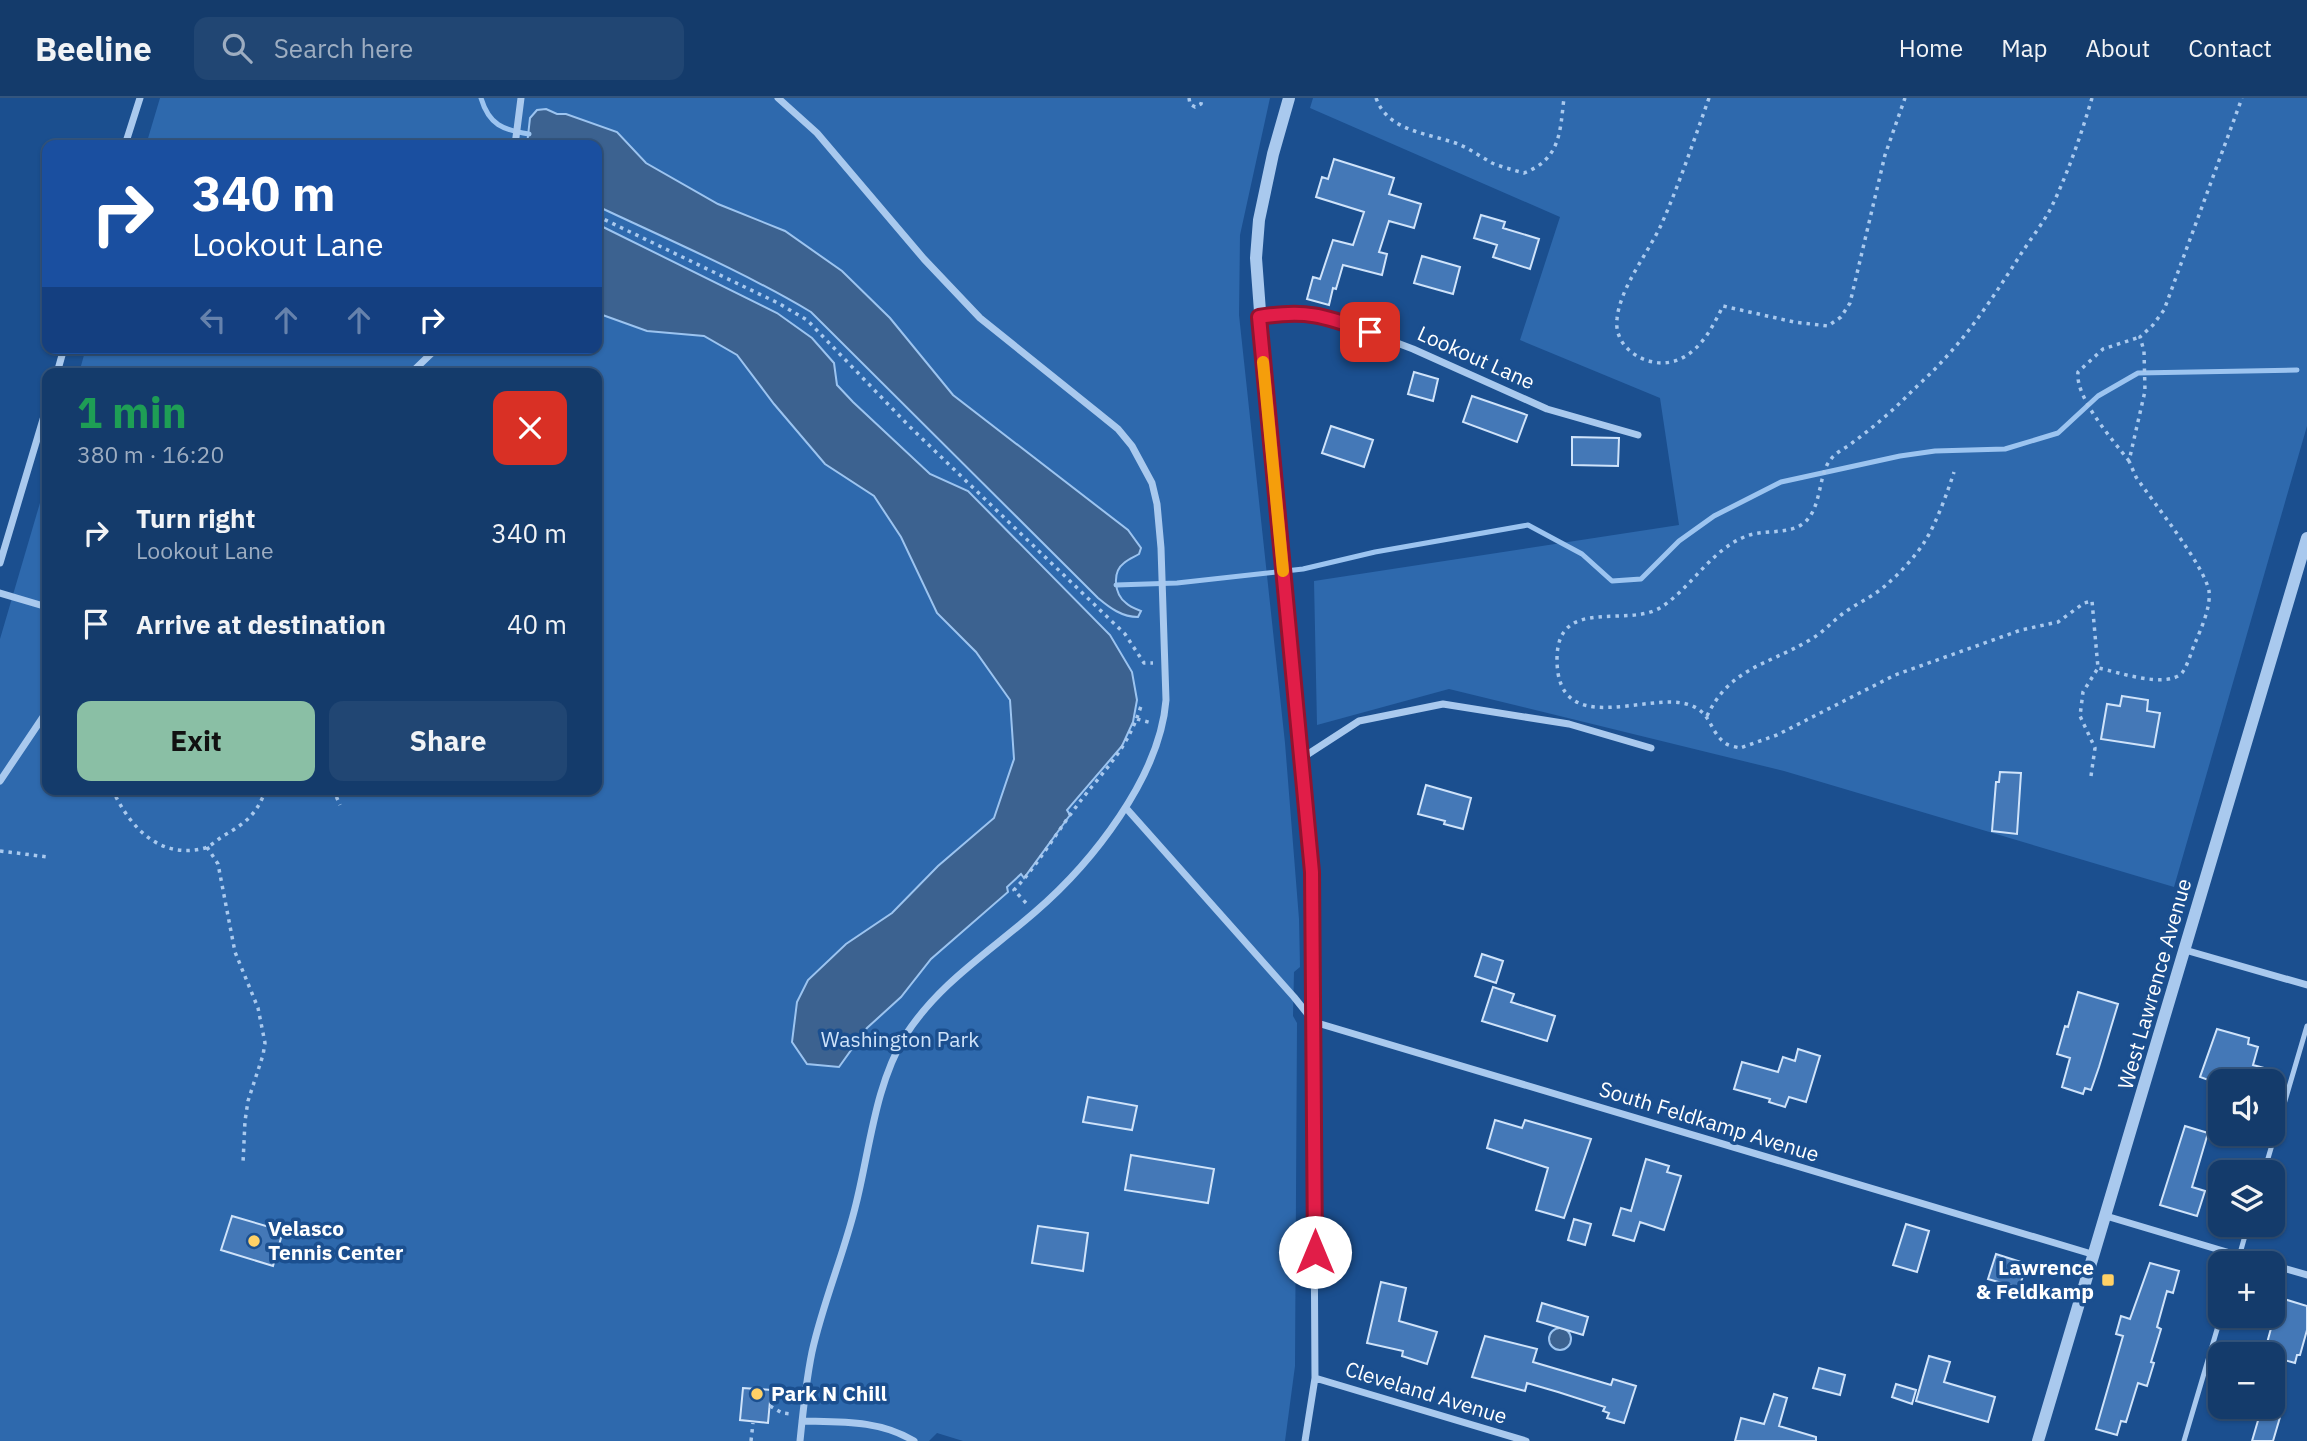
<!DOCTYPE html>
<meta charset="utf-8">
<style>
body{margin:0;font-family:"IBM Plex Sans",sans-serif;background:#214673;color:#f1f3f6;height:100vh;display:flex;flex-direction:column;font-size:26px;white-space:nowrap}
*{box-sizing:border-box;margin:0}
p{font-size:23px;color:#9dadc1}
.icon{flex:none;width:38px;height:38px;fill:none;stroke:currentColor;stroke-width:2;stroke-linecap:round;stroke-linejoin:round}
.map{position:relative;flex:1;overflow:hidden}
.drawer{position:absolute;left:42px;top:270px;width:560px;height:427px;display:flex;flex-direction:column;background:#143b6b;border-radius:14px;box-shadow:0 2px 5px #0004,0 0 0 2px #33557e}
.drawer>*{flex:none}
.guide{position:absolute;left:42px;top:42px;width:560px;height:214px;border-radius:14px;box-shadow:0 2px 5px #0004,0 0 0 2px #33557e;background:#1a4fa0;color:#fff;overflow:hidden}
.buttons{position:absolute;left:2208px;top:971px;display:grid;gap:14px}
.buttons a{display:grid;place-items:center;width:77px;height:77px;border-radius:14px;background:#143b6b;box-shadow:0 2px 5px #0004,0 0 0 2px #33557e;font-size:35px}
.pin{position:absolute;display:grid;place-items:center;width:60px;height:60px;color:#fff;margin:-30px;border-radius:14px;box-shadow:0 4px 10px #0006}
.me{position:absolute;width:77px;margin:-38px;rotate:0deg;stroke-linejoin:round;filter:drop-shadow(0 0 5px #0008)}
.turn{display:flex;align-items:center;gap:24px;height:147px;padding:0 35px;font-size:32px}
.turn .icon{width:91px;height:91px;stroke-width:2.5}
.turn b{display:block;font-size:49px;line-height:60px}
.lanes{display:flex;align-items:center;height:66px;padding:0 35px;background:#0003;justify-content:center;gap:35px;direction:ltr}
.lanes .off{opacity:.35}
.round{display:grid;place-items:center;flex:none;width:74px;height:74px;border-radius:14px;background:#214673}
.overview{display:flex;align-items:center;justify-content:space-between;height:119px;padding:0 35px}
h1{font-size:42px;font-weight:800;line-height:52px;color:#1e9e55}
.primary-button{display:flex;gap:14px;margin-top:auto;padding:14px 35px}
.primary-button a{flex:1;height:80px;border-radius:14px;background:#8abfa5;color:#111;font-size:28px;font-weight:800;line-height:80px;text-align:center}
.primary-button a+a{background:#214673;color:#f1f3f6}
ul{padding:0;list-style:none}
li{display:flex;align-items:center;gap:21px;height:91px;padding:0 35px}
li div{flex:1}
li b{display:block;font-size:26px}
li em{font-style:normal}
header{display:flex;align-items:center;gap:42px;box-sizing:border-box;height:98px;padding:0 35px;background:#143b6b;border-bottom:2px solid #33557e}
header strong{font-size:33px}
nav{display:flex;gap:38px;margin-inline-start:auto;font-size:24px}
.search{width:490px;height:63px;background:#214673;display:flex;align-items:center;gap:18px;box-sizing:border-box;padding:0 24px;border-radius:14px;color:#9dadc1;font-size:26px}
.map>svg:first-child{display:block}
</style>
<header>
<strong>Beeline</strong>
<div class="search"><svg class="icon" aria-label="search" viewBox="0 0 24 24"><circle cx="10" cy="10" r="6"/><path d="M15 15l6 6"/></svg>Search here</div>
<nav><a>Home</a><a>Map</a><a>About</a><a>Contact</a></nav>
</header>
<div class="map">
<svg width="2307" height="1343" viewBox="0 0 2307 1343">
<rect width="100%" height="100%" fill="#1b4f8f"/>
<path fill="#2e69ad" d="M160,0h1110l-30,137 -1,80 46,428 14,176 1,48 -6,5 -1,44 4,7 -2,343 -10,75h-322l-26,-8 -8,8h-929v-802l47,-160v310h550v-416h-518l7,-25h511v-203h-451z
M1313,0h994v328l-133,461 -390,-116 -335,-82 -132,36 -3,-144 365,-56 -19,-127 -140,-58 40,-123 -250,-109z"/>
<path fill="#3c6290" stroke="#9cc4f0" stroke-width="2" d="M546,11l11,5h9l51,18 29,31 72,41 67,27 57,40 48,47 63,77 175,135 13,18 -2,6c-5,3 -11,5 -15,9 -12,9 -10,31 2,40 4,4 10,6 15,8l-3,6c-16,0 -28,-9 -40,-19l-287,-286c-69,-41 -142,-72 -214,-106v-61h-70l3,-27 7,-8z
M597,126l180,89 35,25 22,25 3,22 16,17 77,72 38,17 142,144 22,37 5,28 -4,22 -11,24 -55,64 3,5 -46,63 -3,-4 -14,13 1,5 -77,67 -30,38 -34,31 -28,39 -32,-3 -15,-22 5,-40 11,-22 38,-36 46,-31 46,-47 56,-48 20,-59 -4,-59 -34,-48 -39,-39 -36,-76 -27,-41 -49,-32 -51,-60 -37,-49 -33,-19 -57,-5 -50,-18z
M1549 1241a11 11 0 1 1 22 0a11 11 0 1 1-22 0Z"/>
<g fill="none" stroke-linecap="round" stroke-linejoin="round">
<path stroke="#9cc4f0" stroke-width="5" d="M481,0c8,27 22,32 48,36
M1116,487l61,-2 126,-14 72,-17 153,-27 54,29 30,27 29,-2 38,-38 35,-25 67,-34 119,-26 35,-5 70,-2 53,-16 40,-37 40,-23 159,-3"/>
</g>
<path fill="#4478b7" stroke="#cfe3fa" stroke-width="2" d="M1334,61l60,19 -5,16 32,10 -7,24 -25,-7 -10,31 8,2 -5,21 -39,-10 -7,24 -3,-1 -4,17 -22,-6 6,-22 7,2 13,-39 20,5 11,-33 -48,-15 6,-20 6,2z
M1481,117l24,7 -2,6 36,11 -9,30 -37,-12 4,-12 -23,-7z
M1422,158l38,11 -7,27 -39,-11z
M1414,274l24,7 -5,22 -25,-7z
M1472,298l55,19 -10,27 -54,-20z
M1331,328l42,14 -9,27 -42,-14z
M1572,339l47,1 -1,28 -46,-1z
M2122,598l26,4 -1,11 13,2 -6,34 -53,-8 6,-35 13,2z
M2000,674l21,1 -4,61 -25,-3 4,-49h3z
M1426,687l45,13 -8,31 -19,-5 1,-3 -27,-7z
M1482,856l21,7 -7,22 -21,-7z
M1493,889l21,7 -3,8 44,14 -8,25 -65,-20z
M2078,894l40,12 -19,63 -8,23 -6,-2 -2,6 -21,-7 8,-29 -13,-4 8,-28 3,1z
M2217,931l32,9 -1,6 10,3 -5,18 11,3 -3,14h-47l-14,-5z
M1798,951l22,7 -14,46 -17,-5 -4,10 -16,-5 1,-3 -36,-10 8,-27 36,10 5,-15 12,4z
M1088,999l49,9 -5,24 -49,-8z
M1495,1022l27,8 3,-8 66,19 -27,79 -28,-8 12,-42 -61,-20z
M2185,1028l23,7 -16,54 13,4 -8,25 -37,-11z
M1131,1057l83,14 -6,34 -83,-13z
M1646,1061l23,7 -2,6 14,4 -17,54 -24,-8 -6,19 -21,-6 8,-27 10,3z
M232,1118l51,15 -10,35 -52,-16z
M1574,1121l17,5 -6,21 -17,-5z
M1906,1126l23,7 -12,41 -24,-7z
M1038,1128l50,7 -5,38 -51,-8z
M1996,1156l31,10 -8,24 -31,-9z
M2150,1165l29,8 -6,22 -6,-2 -10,36 4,2 -10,33 3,1 -7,23 -9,-3 -12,39 -5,-1 -4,14 -21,-6 27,-93 -7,-2 5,-18 9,3z
M1381,1184l25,6 -7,33 38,11 -10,32 -25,-8 1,-5 -36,-8z
M2284,1201l23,7v24l-7,25h-3l-2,8 -22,-6v-3h-9l9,-33v-15l9,2z
M1542,1205l46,14 -5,18 -46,-14z
M1485,1238l52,13 -4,13 78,23 2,-6 23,7 -12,37 -17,-5 2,-5 -6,-2 2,-4 -47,-15 -31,-9 -2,8 -53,-14z
M1929,1258l21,6 -6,20 51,15 -7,25 -72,-21z
M1819,1270l26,7 -5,20 -27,-7z
M1896,1286l20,6 -4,14 -20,-7z
M743,1290l28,2 -3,33 -28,-3z
M1774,1296l13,4 -8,28 37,11v4h-81l6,-23 23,6z
M2262,1309h21l-10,34h-21z"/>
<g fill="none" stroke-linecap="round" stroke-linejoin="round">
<path stroke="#a9c9ee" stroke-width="3.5" stroke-dasharray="3.5 5" stroke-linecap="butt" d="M1189,0l1,6 5,3 6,-3 1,-6
M1376,0c12,34 53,35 82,46 12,5 23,13 34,19 10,4 21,7 32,10 37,-14 36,-42 40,-75
M1709,0c-15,42 -29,84 -47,125 -13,29 -42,64 -45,96 -4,32 36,53 63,40 22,-10 33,-33 43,-53l71,16 34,4 13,-9 9,-14 35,-148 20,-57
M2092,0c-11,37 -24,75 -41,110 -9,17 -22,33 -32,49 -22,34 -45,70 -72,99 -13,15 -28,28 -42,42 -16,16 -34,31 -53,45 -6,5 -16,9 -21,16 -14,16 -8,52 -30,66 -16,10 -40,4 -57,12 -33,14 -52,49 -81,69 -34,24 -105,-12 -106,52 -1,84 92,32 133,47 22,8 19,26 35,38 4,3 11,4 15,5l37,-13 118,-60 126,-45 37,-8 26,-19 8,-2 6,67c20,4 68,21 84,5 6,-8 9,-21 13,-30 6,-14 16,-36 14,-52 -5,-26 -56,-89 -73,-114l-7,-16 16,-70 -1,-40 -4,-14 13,-12 11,-15 78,-212
M597,118l181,87 29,17 102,106 216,208 19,29h9
M2129,363c-16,-21 -54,-63 -51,-89l25,-23 37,-12
M1707,618c23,-48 60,-51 101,-75 13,-7 22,-17 33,-26 14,-11 32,-18 45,-30 14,-12 30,-29 39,-44 11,-17 23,-50 29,-69
M1137,621l15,4
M2091,678l4,-28 -15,-32 3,-24 15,-24
M112,691c18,38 47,71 93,59 6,-2 12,-8 18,-12 23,-13 34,-22 43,-47
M333,691l7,16
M207,749l11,17 17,88 23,56 7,35 -2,12 -15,46 -3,20 -2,42
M0,753l48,6
M1026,805l-12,-13c23,-24 39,-52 59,-79 28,-39 53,-57 68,-105
M770,1308l12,7 9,1
M751,1343l2,-18"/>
<path stroke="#a9c9ee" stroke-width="5" d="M2264,1074l43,-146
M2237,1166l11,-39
M2184,1343l37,-125"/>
<path stroke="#a9c9ee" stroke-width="7" d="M778,0l39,35 107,126 56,59 117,94 21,17 14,17 20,37 5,21 4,44 5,152c-6,77 -74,163 -131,212 -46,40 -97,72 -130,124 -30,50 -35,112 -49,168 -12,50 -33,98 -44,148 -6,29 -9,59 -12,89
M125,47l15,-47
M515,47l6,-47
M1260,219l29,-5 37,4 87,33 134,60 91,26
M57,275l7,-25
M411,275l26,-25
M0,465l47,-157
M0,495l47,14
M1288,520l24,254 3,506 -10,63
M1302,660l57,-37 84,-17 126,20 82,24
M0,683l47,-70
M1126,710l168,189 20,25
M2185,852l122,35
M1314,924l781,233
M2106,1118l161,48
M2273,1167l34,10
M1315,1280l211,63
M802,1323c39,1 78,-1 112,20"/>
<path stroke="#a9c9ee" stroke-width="12" d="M1288,520l-17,-160 -15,-200 3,-38 14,-66 16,-56
M2038,1343l269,-903"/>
</g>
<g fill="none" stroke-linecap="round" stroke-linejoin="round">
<g stroke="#92132f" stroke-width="18">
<path id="route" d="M1315,1154l-3,-380 -53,-555c48,-8 66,-1 111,15"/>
</g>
<use href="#route" stroke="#e11d48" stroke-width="12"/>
<path stroke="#f59e0b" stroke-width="12" d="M1263,264l20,209"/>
</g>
<g fill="#ffd166" stroke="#1b4f8f" stroke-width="2.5">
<circle cx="254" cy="1143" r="7"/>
<rect x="2101" y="1175" width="14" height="14" rx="3.5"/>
<circle cx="757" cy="1296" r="7"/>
</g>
<g text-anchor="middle" stroke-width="7" stroke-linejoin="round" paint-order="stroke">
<g font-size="21" fill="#fff" stroke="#1b4f8f">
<text transform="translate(1476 260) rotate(24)" y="7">Lookout Lane</text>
<text transform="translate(2155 886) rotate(-74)" y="7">West Lawrence Avenue</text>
<text transform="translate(1709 1024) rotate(17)" y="7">South Feldkamp Avenue</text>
<text transform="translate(1426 1295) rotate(17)" y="7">Cleveland Avenue</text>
</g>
<g font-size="21" fill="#cfe3fa" stroke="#1b4f8f">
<text x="900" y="949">Washington Park</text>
</g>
<g font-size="21" font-weight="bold" fill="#fff" stroke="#1b4f8f" text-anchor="start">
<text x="268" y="1138">Velasco<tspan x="268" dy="24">Tennis Center</tspan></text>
<text x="2094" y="1177" text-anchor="end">Lawrence<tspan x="2094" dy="24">&amp; Feldkamp</tspan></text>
<text x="771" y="1303">Park N Chill</text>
</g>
</g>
</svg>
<div class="buttons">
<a><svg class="icon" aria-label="sound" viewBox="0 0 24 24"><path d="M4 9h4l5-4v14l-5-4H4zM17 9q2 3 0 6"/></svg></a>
<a><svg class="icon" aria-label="layers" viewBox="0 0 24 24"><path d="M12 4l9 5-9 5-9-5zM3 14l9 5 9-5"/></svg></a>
<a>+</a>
<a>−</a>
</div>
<div class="pin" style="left:1370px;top:234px;background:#d93025"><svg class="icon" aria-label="arrive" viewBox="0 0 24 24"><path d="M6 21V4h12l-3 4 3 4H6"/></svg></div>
<svg class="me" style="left:1315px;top:1154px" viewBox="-20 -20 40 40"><circle r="19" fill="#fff"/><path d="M0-13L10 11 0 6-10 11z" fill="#e11d48"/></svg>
<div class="guide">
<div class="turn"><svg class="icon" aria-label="right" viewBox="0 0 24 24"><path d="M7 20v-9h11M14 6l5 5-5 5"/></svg><div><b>340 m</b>Lookout Lane</div></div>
<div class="lanes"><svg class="icon off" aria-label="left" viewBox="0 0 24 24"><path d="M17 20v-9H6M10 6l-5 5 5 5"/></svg><svg class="icon off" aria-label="ahead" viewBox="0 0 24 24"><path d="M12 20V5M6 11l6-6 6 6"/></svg><svg class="icon off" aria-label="ahead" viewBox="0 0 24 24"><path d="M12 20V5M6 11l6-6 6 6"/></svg><svg class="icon" aria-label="right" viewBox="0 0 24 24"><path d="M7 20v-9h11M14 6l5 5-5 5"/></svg></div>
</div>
<section class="drawer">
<div class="overview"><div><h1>1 min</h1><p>380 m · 16:20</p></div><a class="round" style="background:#d93025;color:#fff"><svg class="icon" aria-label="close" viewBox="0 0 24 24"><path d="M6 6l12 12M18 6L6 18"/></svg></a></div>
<ul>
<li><svg class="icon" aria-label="right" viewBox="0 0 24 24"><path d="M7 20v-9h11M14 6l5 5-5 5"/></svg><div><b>Turn right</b><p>Lookout Lane</p></div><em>340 m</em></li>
<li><svg class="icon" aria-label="arrive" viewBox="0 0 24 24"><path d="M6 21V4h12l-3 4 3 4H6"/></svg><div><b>Arrive at destination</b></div><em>40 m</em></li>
</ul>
<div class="primary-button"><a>Exit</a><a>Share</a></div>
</section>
</div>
